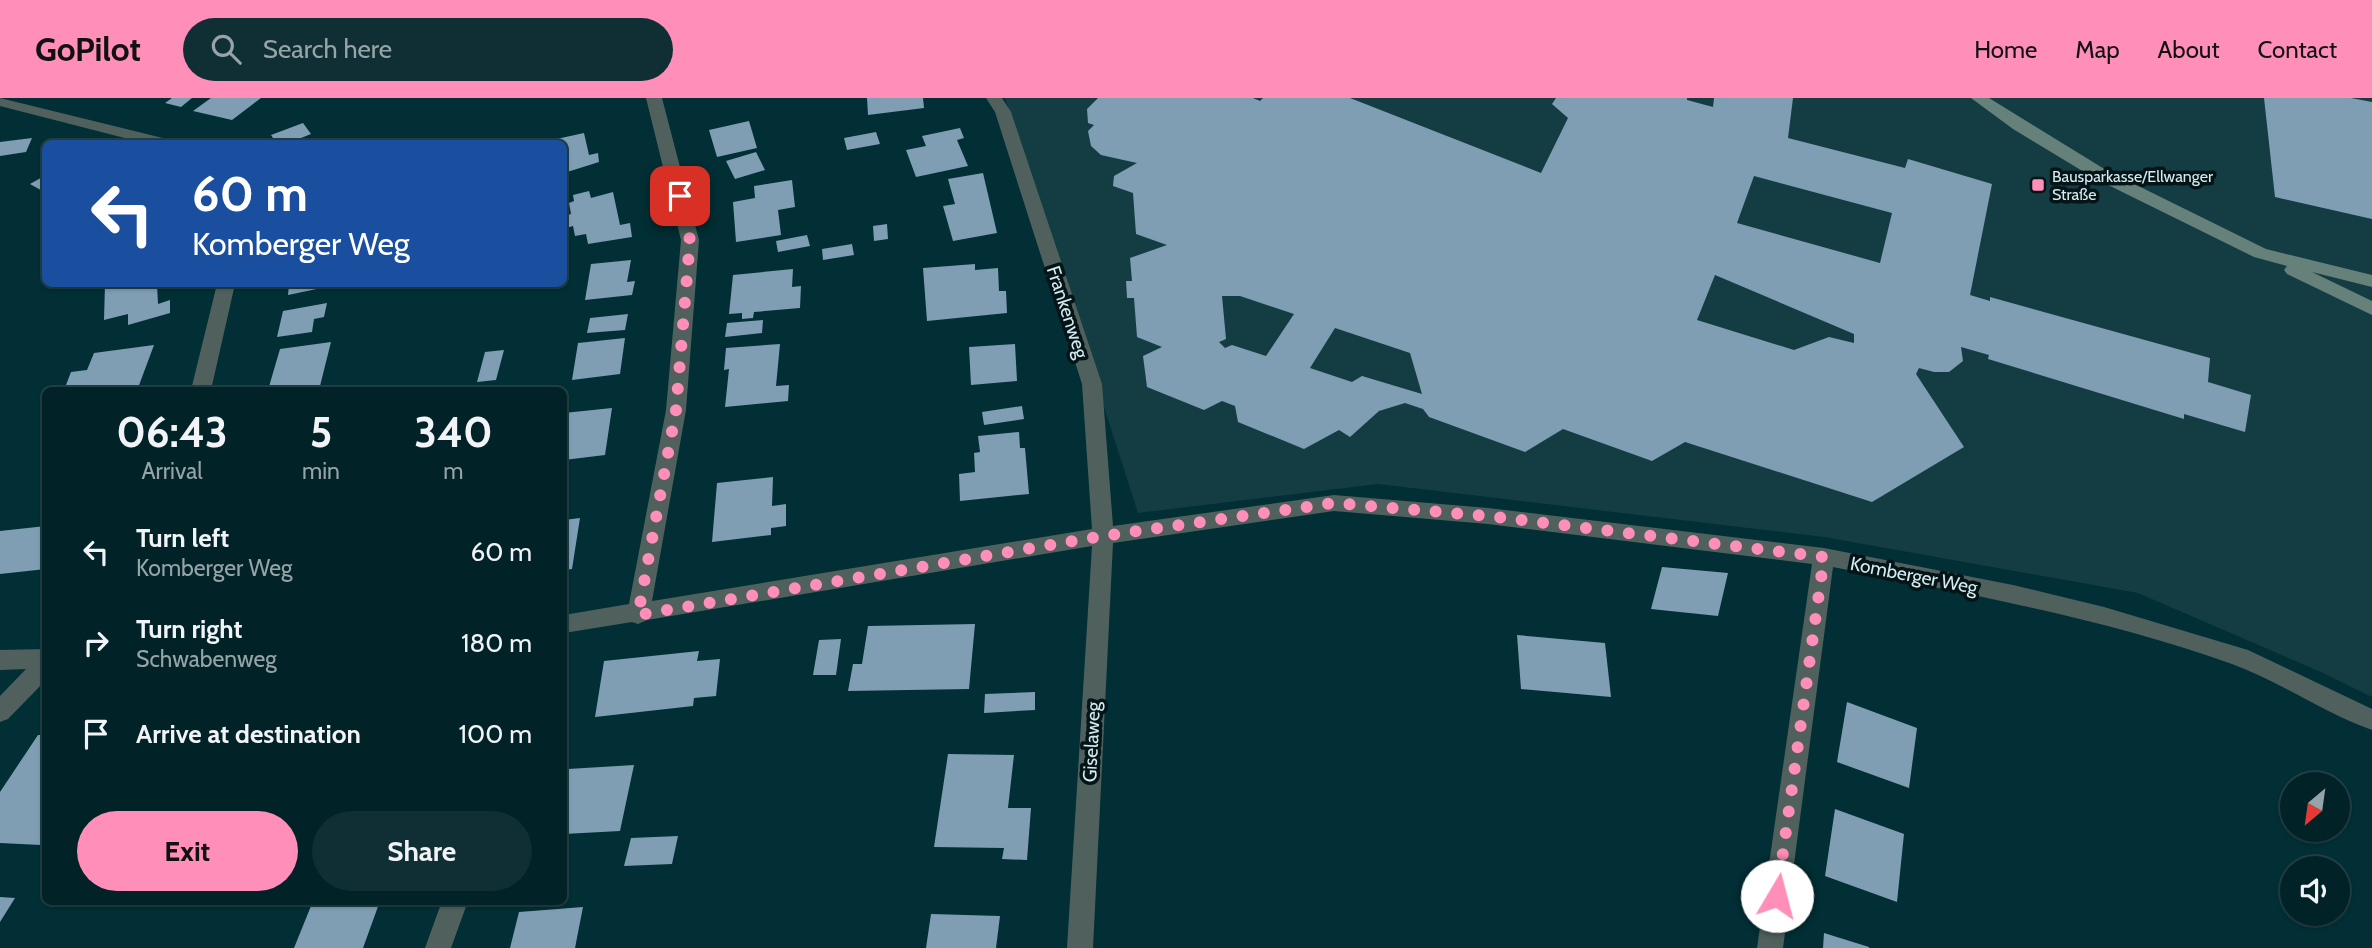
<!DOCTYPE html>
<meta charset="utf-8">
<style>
body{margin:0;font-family:Cabin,sans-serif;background:#0f2f34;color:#f1f3f6;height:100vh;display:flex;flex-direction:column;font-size:26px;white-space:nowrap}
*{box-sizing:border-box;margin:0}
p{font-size:23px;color:#96a4a8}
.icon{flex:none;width:38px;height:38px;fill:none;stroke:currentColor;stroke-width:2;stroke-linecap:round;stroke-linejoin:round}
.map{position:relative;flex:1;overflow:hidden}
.side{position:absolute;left:42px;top:289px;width:525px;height:518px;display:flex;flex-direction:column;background:#012328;border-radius:10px;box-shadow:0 2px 5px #0004,0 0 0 2px #234045}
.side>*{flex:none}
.top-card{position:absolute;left:42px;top:42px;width:525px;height:147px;border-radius:10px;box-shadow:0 2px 5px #0004,0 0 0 2px #234045;background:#1a4fa0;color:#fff;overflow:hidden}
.needle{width:46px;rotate:209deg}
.fabs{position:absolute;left:2280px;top:674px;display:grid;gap:14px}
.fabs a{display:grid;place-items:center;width:70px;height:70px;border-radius:50%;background:#012328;box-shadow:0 2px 5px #0004,0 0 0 2px #234045;font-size:35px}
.pin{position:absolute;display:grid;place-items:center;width:60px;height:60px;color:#fff;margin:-30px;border-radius:14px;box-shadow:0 4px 10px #0006}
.me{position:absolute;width:77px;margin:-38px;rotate:8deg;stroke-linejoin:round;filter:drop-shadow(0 0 5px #0008)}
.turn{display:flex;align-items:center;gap:24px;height:147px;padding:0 35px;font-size:32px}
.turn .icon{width:91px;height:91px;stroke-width:2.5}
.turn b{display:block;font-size:49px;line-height:60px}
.eta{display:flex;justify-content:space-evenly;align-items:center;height:119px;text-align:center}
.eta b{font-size:42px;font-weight:700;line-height:49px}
.action{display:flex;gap:14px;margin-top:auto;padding:14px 35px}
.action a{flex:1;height:80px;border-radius:42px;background:#ff8eb9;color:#111;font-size:28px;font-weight:700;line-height:80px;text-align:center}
.action a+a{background:#0f2f34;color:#f1f3f6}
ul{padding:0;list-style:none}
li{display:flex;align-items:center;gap:21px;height:91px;padding:0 35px}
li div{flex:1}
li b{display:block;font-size:26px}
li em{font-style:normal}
header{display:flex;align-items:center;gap:42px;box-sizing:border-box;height:98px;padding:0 35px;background:#ff8eb9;color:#111}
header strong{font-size:33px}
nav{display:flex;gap:38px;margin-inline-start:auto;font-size:24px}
.search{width:490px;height:63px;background:#0f2f34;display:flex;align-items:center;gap:18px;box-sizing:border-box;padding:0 24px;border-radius:38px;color:#96a4a8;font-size:26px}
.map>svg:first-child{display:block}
</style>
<header>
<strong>GoPilot</strong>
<div class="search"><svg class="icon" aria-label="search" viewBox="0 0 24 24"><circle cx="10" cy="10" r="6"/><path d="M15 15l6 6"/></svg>Search here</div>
<nav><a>Home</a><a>Map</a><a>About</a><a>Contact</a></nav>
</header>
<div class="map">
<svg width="2372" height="850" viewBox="0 0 2372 850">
<rect width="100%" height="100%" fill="#012f35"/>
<path fill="#143d43" d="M1005,0h1367v599l-51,-25 -183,-79 -314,-56 -446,-53 -240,29z"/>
<path fill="#7f9eb3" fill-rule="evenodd" d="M172,0h20l-11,9 -16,-4z
M211,0h50l-29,22 -39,-9z
M867,0h56l1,10 -56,7z
M1098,0h155l7,3 3,-3h87l191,75 27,-55 -16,-14 4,-6h131v2l26,7 1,-9h79l-5,40 117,30 3,-9 84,25 -22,111 20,6v-4l220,61 -2,24 43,13 -6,37 -61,-18v5l-196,-60 1,-4 -28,-8 2,14 -14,11h-15l-15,-4 -3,6 48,73 -92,55 -187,-60 -33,19 -89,-32 -38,23 -96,-35 -6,-8 -18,-6 -26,8 -29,26 -11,-7 -35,19 -66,-27 -3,-16 -13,-5 -18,9 -57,-23 -4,-31 19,-9 -25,-10 -3,-39h-7l-1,-17h6l-2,-23 37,-13 -31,-11 -3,-41 -20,-7 1,-10 23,-13 -36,-8 -10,-9 -3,-15 6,-6 -6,-2 -1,-14zM1754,78l138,37 -12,50 -143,-40zM1715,177l139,59v9l-25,-6 -35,13 -97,-30zM1222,198h18l54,18 -28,42 -34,-11 -7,3 -6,-6 7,-3zM1335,230l75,25 12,41 -60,-18 -10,6 -42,-14z
M2264,0h87l21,4v117l-97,-22z
M749,23l8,27 -40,9 -8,-27z
M303,25l8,11 -25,10h-9l-6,-9z
M960,30l4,10 -7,2 11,26 -52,11 -10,-27 20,-4 -4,-10z
M876,34l4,12 -33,6 -3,-12z
M584,35l5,22 9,-2 1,9 -35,11v-29l-21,-2z
M32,40l-6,14 -26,4v-14z
M756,54l9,18 -30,9 -9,-18z
M983,75l14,60 -44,8 -10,-35 12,-2 -7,-25z
M46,77v18l-16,-9z
M792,82l3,27 -17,3 3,25 -45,7 -3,-40 22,-4 -1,-12z
M589,93l2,7 22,-6 7,33 10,-2 2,14 -44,7 -2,-10 -11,2 -2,-10 -7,2 -2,-12 7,-2 -2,-11 5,-2 -1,-6z
M887,126l1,15 -14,2 -1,-15z
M807,137l3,11 -32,6 -2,-11z
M852,146l2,11 -31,5 -1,-11z
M631,162l-4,22 8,-1 -3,14 -47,5 6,-36z
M975,166v6l23,-2 1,23h7l1,22 -80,8 -4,-53z
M793,171l-1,18 9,-1 -1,22 -46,4 -1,6 -11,1v-6l-13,1 4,-39z
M105,186h52l1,20 12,-4v13l-42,12v-11l-24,6z
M289,186h47v1l-48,10z
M327,205l-3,14 -10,2 -2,13 -35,5 6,-26z
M628,216l-3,16 -38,3 3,-15z
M763,222l-1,13 -37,4 2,-14z
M625,240l-5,36 -48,6 6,-37z
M331,244l-12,48h-51l12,-41z
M780,246l-4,42 13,-1 -1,16 -63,6 4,-38 -5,1 2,-22z
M1015,246l2,37 -46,4 -2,-38z
M154,247l-16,43 -74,2 7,-18 16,-2 7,-17z
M504,252l-8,30 -19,2 8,-30z
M1022,308l2,13 -40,6 -2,-13z
M612,310l-7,47 -41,5v-47z
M1019,334l1,16h5l4,46 -69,7 -1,-27 16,-2 -1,-19 6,-1 -2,-16z
M773,379l-1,29 14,-2v22l-15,2v7l-59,7 5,-59z
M580,420l-8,51 -8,1v-50z
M46,428v43l-46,5v-43z
M1662,469l66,6 -10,43 -67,-7z
M975,526l-6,65 -121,2 5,-27h9l6,-38z
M1517,537l88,8 6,54 -90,-8z
M841,541l-5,36h-23l6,-35z
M699,553l-2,10 23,-2 -4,37 -22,2 -1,8 -98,11 9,-56z
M1035,594v18l-51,3 1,-19z
M1847,604l70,26 -8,60 -72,-26z
M38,637h8v103l-5,7 -41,-2v-51z
M948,656l66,1 -6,53h23l-4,52 -25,-1 2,-11 -70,-1z
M634,667l-14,66 -56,3v-48l4,-17z
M1835,711l69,25 -7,68 -72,-26z
M678,738l-6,28 -48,2 7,-28z
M0,799l15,1 -15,24z
M313,803h67l-17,47h-69z
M583,809l-8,41h-65l9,-36z
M931,816l69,2 -4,32h-70z
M1824,835l45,14v1h-46z"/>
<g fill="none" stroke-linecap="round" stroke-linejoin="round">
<path fill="#50615d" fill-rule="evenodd" d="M0,0l175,43 2,3h-29l-148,-38z
M646,0h16l37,142 -13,170 -34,191 440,-72 -10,-145 -87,-272 -9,-14h16l9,14 91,272 11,142 221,-31 154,13 336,40 189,37 91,22 144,43 124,59v21c-48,-17 -91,-48 -140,-66 -129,-46 -265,-70 -399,-97l-50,381h-26l55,-384 -324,-40 -154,-13 -221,32 -20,405h-26l25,-402 -445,74 -9,4 -6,-2 -68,11v-18l65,-11 37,-194 15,-170z
M217,186h18l-24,106h-20z
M46,551v31l-38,39 -8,3v-26l26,-27 -26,1v-20z
M442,803h26l-17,47h-26z"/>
<path fill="#66807a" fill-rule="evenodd" d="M1971,0h18l117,72 160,79 106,26v12l-60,-15 60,29v14l-85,-41 -3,-4 3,-4 -33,-9 -160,-79 -81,-49z"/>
</g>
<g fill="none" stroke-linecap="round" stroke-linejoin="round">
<path stroke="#ff8eb9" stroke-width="12" stroke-dasharray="0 21.6" d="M680,98l10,44 -14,170 -38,205 465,-79 231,-33 154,13 336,41 -47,339"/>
</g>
<rect fill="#ff8eb9" stroke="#041417" stroke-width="2.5" x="2031" y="80" width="14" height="14" rx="3.5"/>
<g text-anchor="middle" stroke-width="7" stroke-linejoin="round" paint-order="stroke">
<g font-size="16" fill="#d5ebef" stroke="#041417" text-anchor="start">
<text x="2052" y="84">Bausparkasse/Ellwanger<tspan x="2052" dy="18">Straße</tspan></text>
</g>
<g font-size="19" fill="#d5ebef" stroke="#041417">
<text transform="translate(1068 214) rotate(72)" y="7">Frankenweg</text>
<text transform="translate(1914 477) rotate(11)" y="7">Komberger Weg</text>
<text transform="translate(1091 644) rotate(-87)" y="7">Giselaweg</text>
</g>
</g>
</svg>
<div class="fabs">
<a><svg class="needle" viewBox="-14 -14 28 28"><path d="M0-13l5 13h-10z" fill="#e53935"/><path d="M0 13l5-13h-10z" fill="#96a4a8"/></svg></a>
<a><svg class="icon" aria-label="sound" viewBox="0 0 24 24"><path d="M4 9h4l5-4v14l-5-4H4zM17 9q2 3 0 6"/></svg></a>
</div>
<div class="pin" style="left:680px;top:98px;background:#d93025"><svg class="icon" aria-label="arrive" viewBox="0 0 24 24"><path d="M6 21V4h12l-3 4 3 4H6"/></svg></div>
<svg class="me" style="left:1777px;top:798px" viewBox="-20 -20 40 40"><circle r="19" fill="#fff"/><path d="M0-13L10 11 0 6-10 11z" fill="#ff8eb9"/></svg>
<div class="top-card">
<div class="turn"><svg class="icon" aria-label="left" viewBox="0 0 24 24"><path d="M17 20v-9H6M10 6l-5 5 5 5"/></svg><div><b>60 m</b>Komberger Weg</div></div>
</div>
<section class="side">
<div class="eta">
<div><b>06:43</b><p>Arrival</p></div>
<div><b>5</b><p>min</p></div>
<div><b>340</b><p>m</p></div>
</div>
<ul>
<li><svg class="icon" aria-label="left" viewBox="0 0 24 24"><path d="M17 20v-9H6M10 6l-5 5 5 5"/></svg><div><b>Turn left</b><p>Komberger Weg</p></div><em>60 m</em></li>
<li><svg class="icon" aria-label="right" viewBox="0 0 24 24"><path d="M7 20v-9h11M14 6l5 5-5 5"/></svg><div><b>Turn right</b><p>Schwabenweg</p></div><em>180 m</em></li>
<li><svg class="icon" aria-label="arrive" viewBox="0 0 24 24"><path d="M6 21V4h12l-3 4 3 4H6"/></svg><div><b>Arrive at destination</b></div><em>100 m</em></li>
</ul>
<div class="action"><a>Exit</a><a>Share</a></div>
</section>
</div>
